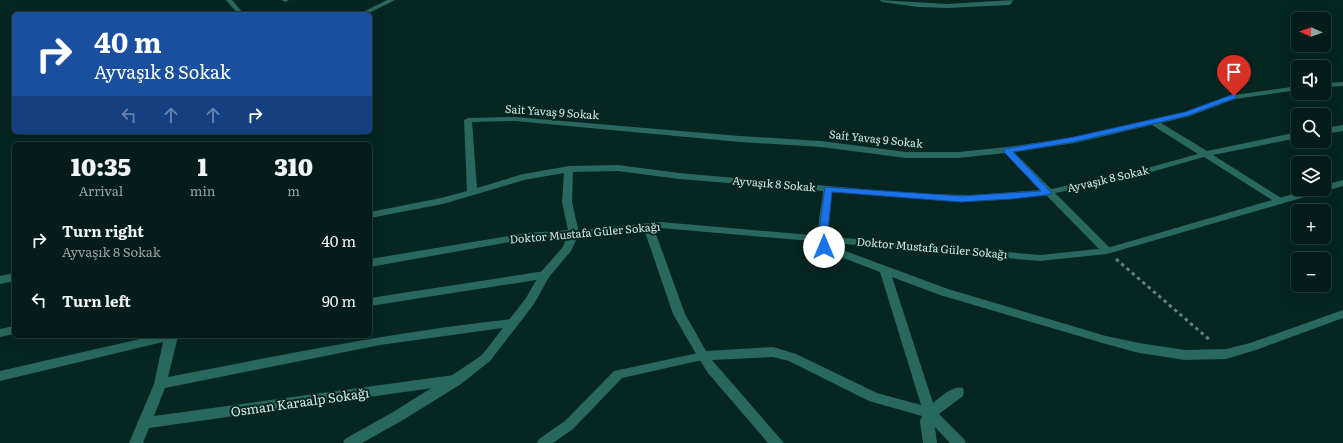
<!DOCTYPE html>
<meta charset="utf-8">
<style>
body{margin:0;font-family:Literata,serif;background:#0d2523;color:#f1f3f6;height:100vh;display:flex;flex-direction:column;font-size:15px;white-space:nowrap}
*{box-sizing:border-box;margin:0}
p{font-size:13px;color:#97a1a2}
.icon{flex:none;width:22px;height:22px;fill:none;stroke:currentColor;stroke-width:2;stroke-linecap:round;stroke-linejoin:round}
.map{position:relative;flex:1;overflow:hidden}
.details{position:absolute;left:12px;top:142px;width:360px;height:196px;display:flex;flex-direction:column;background:#041c1a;border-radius:6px;box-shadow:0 4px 16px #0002,0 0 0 1px #253a39}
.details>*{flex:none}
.banner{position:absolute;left:12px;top:12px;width:360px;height:122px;border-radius:6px;box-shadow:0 4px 16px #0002,0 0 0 1px #253a39;background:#1a4fa0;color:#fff;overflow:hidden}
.needle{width:26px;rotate:272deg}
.fabs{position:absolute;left:1291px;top:12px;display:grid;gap:8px}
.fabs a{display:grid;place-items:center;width:40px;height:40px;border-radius:6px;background:#041c1a;box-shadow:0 4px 16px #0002,0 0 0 1px #253a39;font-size:20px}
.pin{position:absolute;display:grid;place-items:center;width:34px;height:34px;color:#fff;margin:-41px -17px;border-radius:50% 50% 50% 0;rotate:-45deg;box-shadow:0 0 4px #0007}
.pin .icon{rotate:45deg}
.me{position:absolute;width:44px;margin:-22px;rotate:0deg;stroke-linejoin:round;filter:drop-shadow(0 0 3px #0008)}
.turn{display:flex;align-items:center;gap:14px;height:84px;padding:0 16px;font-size:18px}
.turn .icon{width:52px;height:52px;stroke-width:2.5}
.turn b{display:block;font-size:28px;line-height:34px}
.lanes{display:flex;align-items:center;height:38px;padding:0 16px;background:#0003;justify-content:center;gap:20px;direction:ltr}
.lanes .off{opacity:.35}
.eta{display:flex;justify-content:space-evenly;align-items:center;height:68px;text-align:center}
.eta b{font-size:24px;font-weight:800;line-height:28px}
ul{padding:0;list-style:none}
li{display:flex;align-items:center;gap:12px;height:60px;padding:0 16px}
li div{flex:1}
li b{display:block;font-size:15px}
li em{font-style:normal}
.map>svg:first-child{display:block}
</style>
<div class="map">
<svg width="1343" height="443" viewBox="0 0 1343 443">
<rect width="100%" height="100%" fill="#062622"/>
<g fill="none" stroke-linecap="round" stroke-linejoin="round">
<path stroke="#66807c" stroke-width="3" stroke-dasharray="3.5 3.5" stroke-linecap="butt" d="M1116,259l95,82"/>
<path fill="#28685e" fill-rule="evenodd" d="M703,352l4,1 2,3 -2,3 -85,19 -49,51 -20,14h-16l2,-4 26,-18 49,-50z"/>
<path fill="#28685e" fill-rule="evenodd" d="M226,0h6l12,14h-6z
M281,0h8l-3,2z
M387,0h8l-28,14h-8z
M879,0l68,4 66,-4 -2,4 -2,1 -62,3 -29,-1 -36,-5z
M1343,82v4l-19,1v-4z
M1298,86v4l-63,9 -45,17 -29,7 46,28 91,-19v6l-85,17 68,43 2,2 -2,2h-6l-71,-45 -74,21 -75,15 56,56 1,2 -1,2h-8l-57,-58 -49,5 -50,1 -115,-9 -4,46 1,7 119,44 158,47 33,7 46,7 41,-1 24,-6 93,-33v8l-87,32 -30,9 -41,1 -46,-7 -33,-9 -166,-49 -48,-18 41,126c8,-6 19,-18 30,-15l1,4 -1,4 -24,18 25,25 2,4h-16l-15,-16 2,16h-14l-3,-22 2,-5 -53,-15 -80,-40 -16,-4 -61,3 72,83h-16l-60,-70 -9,-14 -26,-45 -30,-88 1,-2 4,-1 5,3 32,88 21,37 67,-4 23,7 81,39 44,12 -41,-133 -60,-23c-6,-11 2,-44 3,-58l-144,-12 -61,-8 -45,1 -1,30 7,31 -1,2 -51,4 -157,28v-8l157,-26 41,-3 -6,-28 2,-29 -40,7 -81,24 -73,14v-6l71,-14 26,-7 -3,-71 4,-2 47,-1 225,19 81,5 85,11h52l49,-5 68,-10 110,-25 49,-17zM515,121l225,21 81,5 85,11h52l47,-5 36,37 -69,5 -51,-1 -242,-21 -61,-8 -49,1 -46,8 -46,14 -5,-66zM1152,125l46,29 -69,19 -78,16 -37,-37 61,-9z
M1343,125v6l-19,3v-6z
M545,271l4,1 1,3 -1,3 -179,28v-8z
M14,273v8l-14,3v-8z
M513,319l4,1 2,3 -2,3 -137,19 -215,43 -11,28 300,-41 5,1 1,4 -1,4 -5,1 -305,43 -6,15h-14l25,-59 9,-42 -163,39v-10l153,-35h25l-10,41c115,-22 229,-46 345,-58z
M14,326v8l-14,3v-8z"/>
<path fill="#28685e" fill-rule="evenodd" d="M1343,180v6l-236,68 -67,7 -379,-33 -83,8 -7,15 -22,26 -15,27 -44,57 -29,23 -58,36 -41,23h-19l2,-4 48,-27 58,-36 31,-21 44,-57 15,-26 21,-24 8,-17 91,-9 379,33 67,-7 203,-59h14v-4z"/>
</g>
<path fill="#1a73e8" stroke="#114b97" d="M1234,94l2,1v3l-49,18 -113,26 -61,10 37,39 2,2 -5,2 -35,4 -51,3 -129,-10 -5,46 2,9 -5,3 -5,-3 -1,-9 7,-51 136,9 80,-5 -37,-39v-3l70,-12 111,-25z"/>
<g text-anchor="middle" stroke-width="4" stroke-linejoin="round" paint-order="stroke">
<g font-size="11" fill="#d4e6e2" stroke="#062622">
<text transform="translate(552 112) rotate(4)" y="4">Sait Yavaş 9 Sokak</text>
<text transform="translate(876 139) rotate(6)" y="4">Sait Yavaş 9 Sokak</text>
<text transform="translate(1108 179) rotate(-13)" y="4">Ayvaşık 8 Sokak</text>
<text transform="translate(774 184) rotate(5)" y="4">Ayvaşık 8 Sokak</text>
<text transform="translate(585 233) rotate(-5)" y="4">Doktor Mustafa Güler Sokağı</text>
<text transform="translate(932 248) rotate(5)" y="4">Doktor Mustafa Güler Sokağı</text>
</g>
<g font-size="13" fill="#d4e6e2" stroke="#062622">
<text transform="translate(300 402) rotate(-8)" y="5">Osman Karaalp Sokağı</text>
</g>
</g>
</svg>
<div class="fabs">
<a><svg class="needle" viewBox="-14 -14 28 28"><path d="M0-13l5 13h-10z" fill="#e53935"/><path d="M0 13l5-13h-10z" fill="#97a1a2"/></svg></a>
<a><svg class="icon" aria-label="sound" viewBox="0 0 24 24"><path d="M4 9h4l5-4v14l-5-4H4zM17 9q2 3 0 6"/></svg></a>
<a><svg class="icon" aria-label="search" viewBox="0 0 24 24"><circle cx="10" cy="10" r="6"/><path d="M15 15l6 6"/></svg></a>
<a><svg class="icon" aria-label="layers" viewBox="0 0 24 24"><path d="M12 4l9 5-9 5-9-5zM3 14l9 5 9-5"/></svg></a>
<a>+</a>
<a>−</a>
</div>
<div class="pin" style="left:1234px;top:96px;background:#d93025"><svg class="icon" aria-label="arrive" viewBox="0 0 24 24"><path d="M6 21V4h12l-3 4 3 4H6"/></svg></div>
<svg class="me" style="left:824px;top:247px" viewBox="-20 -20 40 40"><circle r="19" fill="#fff"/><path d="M0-13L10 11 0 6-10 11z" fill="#1a73e8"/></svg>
<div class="banner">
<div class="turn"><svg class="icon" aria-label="right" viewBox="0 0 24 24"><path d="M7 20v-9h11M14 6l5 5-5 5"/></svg><div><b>40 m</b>Ayvaşık 8 Sokak</div></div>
<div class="lanes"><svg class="icon off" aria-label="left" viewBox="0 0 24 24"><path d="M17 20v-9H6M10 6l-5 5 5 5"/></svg><svg class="icon off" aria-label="ahead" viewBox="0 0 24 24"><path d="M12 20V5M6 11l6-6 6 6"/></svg><svg class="icon off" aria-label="ahead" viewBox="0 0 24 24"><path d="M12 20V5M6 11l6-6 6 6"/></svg><svg class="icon" aria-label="right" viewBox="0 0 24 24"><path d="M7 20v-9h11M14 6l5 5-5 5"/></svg></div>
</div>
<section class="details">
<div class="eta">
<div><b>10:35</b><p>Arrival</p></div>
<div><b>1</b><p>min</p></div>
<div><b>310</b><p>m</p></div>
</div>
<ul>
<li><svg class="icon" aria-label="right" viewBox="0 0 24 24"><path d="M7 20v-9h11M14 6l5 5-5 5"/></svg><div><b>Turn right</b><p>Ayvaşık 8 Sokak</p></div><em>40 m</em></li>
<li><svg class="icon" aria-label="left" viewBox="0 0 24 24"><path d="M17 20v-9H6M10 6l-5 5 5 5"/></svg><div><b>Turn left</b></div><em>90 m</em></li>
</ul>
</section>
</div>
